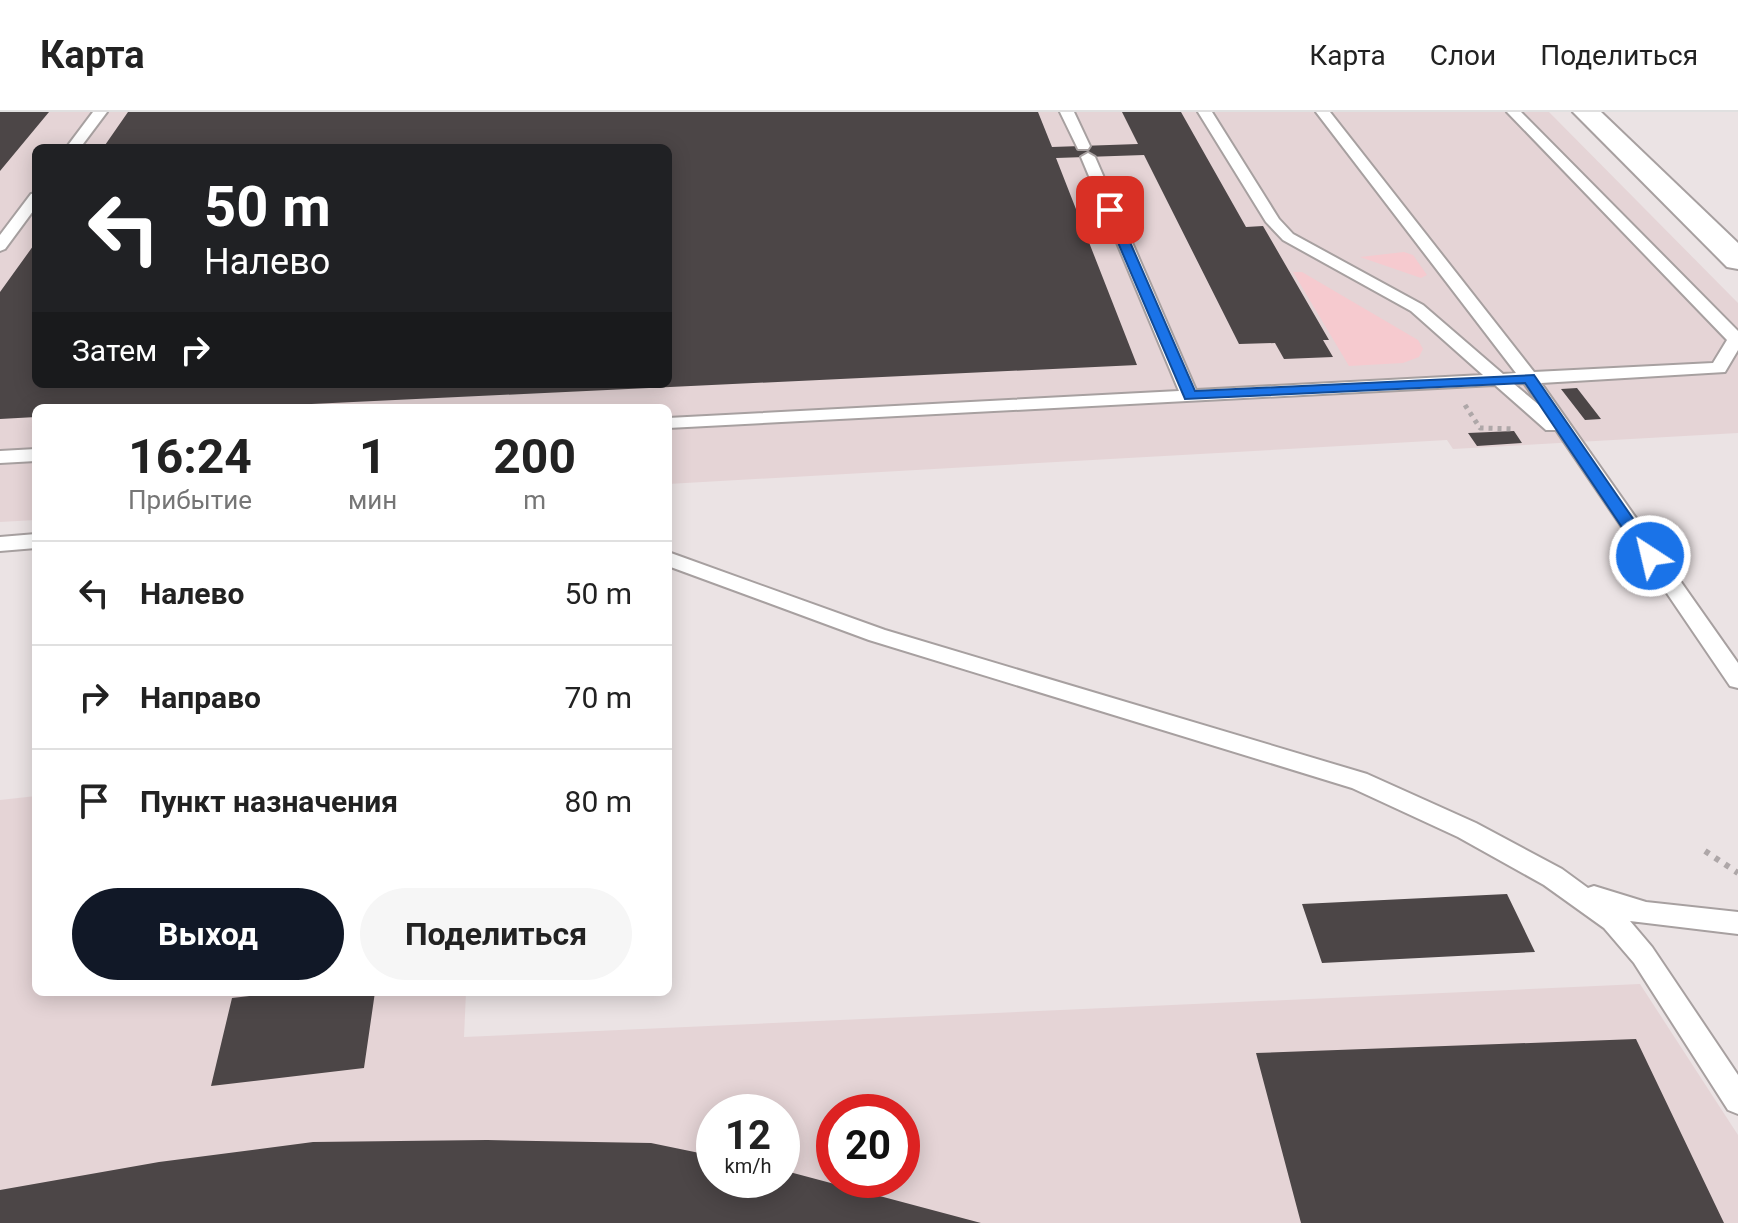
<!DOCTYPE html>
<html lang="ru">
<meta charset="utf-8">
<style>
body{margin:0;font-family:Roboto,sans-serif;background:#f6f6f6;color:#222;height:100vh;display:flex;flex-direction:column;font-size:30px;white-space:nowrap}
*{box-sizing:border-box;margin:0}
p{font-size:26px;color:#767676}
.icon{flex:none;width:44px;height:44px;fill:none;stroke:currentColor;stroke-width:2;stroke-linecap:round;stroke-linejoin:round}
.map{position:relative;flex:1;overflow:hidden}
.drawer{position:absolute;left:32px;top:292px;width:640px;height:592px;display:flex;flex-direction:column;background:#fff;border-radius:12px;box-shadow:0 4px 20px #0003}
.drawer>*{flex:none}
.guide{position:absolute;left:32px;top:32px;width:640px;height:244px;border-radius:12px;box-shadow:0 4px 20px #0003;background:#202124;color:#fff;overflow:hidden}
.speed{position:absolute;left:696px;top:982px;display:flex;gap:16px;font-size:40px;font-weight:700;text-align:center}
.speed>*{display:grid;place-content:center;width:104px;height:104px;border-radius:50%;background:#fff;box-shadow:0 4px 20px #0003;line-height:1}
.speed small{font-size:20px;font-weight:400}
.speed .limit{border:12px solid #d22;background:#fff;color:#111}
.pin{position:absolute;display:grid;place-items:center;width:68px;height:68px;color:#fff;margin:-34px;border-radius:16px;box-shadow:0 4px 12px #0006}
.me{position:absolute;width:88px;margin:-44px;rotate:325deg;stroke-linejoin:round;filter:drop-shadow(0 0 6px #0008)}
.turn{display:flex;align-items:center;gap:28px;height:168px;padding:0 40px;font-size:36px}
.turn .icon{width:104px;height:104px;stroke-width:2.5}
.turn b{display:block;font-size:56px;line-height:68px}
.then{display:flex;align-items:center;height:76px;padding:0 40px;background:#0003;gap:16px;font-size:30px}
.eta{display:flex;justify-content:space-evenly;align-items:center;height:136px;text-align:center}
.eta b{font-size:48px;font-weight:700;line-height:56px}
.button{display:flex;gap:16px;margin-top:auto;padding:16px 40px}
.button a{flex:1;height:92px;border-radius:48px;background:#111827;color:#fff;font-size:32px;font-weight:700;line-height:92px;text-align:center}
.button a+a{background:#f6f6f6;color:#222}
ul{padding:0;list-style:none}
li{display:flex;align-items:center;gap:24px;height:104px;padding:0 40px;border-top:2px solid #e0e0e0}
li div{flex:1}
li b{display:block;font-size:30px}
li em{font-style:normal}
header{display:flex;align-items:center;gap:48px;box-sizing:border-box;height:112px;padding:0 40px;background:#fff;border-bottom:2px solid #e0e0e0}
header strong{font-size:38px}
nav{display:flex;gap:44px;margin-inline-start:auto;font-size:28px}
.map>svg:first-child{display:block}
</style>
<header>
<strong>Карта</strong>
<nav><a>Карта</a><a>Слои</a><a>Поделиться</a></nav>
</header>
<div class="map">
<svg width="1738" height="1111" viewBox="0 0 1738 1111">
<rect width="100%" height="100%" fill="#ebe3e4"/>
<path fill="#e5d4d6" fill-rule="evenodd" d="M0,0h1549l189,191v130l-285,16 -6,-9 -779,44v-76h-632v112l-36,2zM36,36h632v236h-632z
M36,684v196h430l-2,45 1176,-53 98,151v88h-1738v-423zM714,1000h68v68h-68zM834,1000h68v68h-68z"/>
<path fill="#f6cacf" d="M1404,140l9,3 14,20 -6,3 -61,-21z
M1293,160h9l116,68 5,9 -4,8 -16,6 -54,3z"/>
<path fill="#4c4647" d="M0,0h49l-49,59z
M128,0h910l14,35 86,-3 -16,-32h59l65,115 17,-1 66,114h-6l10,17 -49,2 -9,-16 -36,1 -95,-189 -88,3 81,207 -912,43h-189v9l-36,2v-127l36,-50v142h632v-236h-565z
M1577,276l24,31 -16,1 -24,-31z
M1514,319l8,12 -45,3 -9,-13z
M1507,782l28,58 -213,11 -20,-59z
M284,880h91l-11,76 -153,18 21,-88z
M1636,927l88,184h-423l-45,-170z
M487,1028l164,3 63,13v24h68v-10l199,53h-981v-33l159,-28 154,-20z"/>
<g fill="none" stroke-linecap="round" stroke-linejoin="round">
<g stroke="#a7a0a0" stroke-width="4">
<path id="lane" d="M93,0h14l-27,36h-14z
M1060,0h14l16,34 -2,3h-10z
M1198,0h14l67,107 14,15 130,71 80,69 13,-1 -200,-261h14l204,260 179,-9 14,-23 -220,-228h14l217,219v19l-13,22 -184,11 197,280v25l-8,-2 -174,-256h-10l-51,-45 -827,43v-10l511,-27 -98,-234 7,-4 7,4 101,233 287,-15 -72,-64 -128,-71 -17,-18zM1524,271l15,22 -25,-21z
M36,81v14l-31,42 -5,2v-16l31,-41z
M36,337v12l-36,2v-12z
M36,422v14l-36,3v-14z
M668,440l217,78 482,144 109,49 86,46 26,19 6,-2 52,16 92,10v22l-108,-13 22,26 86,128v39l-10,-4 -94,-147 -30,-35 -60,-43 -86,-48 -106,-49 -483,-148 -201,-74z"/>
</g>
<g stroke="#a7a0a0" stroke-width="4">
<path id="street" d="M1573,0h28l137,131v26l-11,-2z"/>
</g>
<path stroke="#aea7a8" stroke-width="5" stroke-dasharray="4 5" stroke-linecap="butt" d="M1465,293l15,23 35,1"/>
<path stroke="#aea7a8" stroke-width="6" stroke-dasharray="5 7" stroke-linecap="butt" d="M1705,739l33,22"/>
<use href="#lane" fill="#fff" fill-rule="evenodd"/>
<use href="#street" fill="#fff" fill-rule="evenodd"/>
</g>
<path fill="#1a73e8" stroke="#114b97" stroke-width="2" d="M1110,95l6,3 79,181 339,-16 122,177v8h-12l-119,-177 -340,16 -81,-189z"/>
</svg>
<div class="speed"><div>12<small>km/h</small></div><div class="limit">20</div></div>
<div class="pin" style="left:1110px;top:98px;background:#d93025"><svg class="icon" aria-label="arrive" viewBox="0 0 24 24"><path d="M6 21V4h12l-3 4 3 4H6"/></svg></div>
<svg class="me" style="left:1650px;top:444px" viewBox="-20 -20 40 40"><circle r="17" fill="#1a73e8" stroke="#fff" stroke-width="3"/><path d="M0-11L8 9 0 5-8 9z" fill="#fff"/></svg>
<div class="guide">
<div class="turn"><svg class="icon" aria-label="left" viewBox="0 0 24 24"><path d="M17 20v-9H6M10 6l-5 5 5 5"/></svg><div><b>50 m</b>Налево</div></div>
<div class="then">Затем<svg class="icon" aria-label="right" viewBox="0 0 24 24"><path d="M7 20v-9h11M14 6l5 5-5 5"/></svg></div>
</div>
<section class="drawer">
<div class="eta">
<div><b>16:24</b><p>Прибытие</p></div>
<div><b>1</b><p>мин</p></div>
<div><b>200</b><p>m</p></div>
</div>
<ul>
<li><svg class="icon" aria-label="left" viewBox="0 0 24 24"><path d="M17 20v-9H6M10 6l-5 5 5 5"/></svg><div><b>Налево</b></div><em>50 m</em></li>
<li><svg class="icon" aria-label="right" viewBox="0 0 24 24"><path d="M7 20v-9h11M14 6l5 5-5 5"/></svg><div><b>Направо</b></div><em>70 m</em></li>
<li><svg class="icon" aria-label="arrive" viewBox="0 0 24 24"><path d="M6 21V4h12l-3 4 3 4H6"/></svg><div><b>Пункт назначения</b></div><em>80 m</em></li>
</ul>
<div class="button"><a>Выход</a><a>Поделиться</a></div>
</section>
</div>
